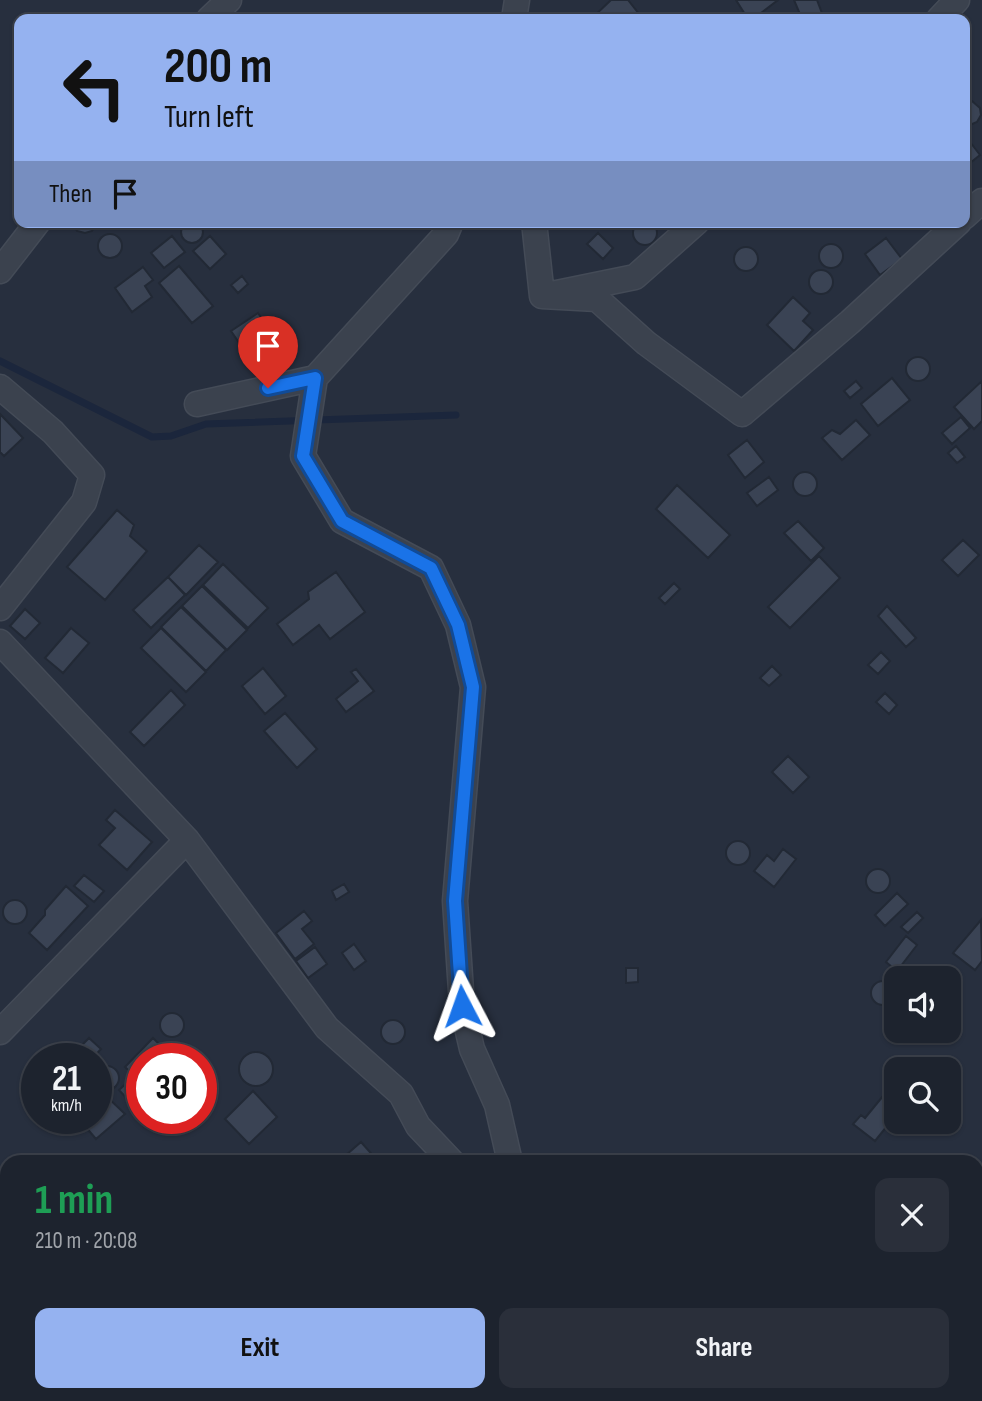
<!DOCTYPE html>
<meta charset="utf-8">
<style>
body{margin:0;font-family:"Sofia Sans Condensed",sans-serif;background:#2a2f3a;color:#f1f3f6;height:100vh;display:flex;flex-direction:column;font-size:26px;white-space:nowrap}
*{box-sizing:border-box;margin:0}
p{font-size:23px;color:#a0a4aa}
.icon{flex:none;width:38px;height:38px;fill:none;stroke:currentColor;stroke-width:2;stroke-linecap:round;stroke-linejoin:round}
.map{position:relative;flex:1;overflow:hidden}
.sheet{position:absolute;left:0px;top:1155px;width:984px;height:247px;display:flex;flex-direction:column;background:#1d232e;border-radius:21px 21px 0 0;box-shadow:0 2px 5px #0004,0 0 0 2px #3b404a}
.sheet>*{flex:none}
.banner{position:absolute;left:14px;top:14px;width:956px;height:214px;border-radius:14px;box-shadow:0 2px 5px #0004,0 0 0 2px #3b404a;background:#95b2f0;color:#111;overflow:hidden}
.controls{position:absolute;left:884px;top:966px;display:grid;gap:14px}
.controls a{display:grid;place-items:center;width:77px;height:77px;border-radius:14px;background:#1d232e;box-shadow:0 2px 5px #0004,0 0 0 2px #3b404a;font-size:35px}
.speed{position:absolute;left:21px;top:1043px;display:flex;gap:14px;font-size:35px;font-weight:700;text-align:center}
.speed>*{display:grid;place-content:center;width:91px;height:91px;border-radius:50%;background:#1d232e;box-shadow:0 2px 5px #0004,0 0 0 2px #3b404a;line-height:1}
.speed small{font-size:18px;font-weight:400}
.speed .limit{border:10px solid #d22;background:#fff;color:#111}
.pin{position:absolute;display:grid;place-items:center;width:60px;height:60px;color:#fff;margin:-72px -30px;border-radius:50% 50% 50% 0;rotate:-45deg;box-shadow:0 0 7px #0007}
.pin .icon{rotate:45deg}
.me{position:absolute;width:77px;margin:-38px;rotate:356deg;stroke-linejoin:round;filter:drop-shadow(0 0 5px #0008)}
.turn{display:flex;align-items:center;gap:24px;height:147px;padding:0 35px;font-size:32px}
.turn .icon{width:91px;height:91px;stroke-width:2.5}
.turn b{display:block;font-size:49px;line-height:60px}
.then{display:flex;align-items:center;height:66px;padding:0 35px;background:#0003;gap:14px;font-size:26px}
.round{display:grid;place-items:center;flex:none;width:74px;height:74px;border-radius:14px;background:#2a2f3a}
.summary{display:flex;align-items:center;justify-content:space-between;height:119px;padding:0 35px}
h1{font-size:42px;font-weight:700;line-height:52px;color:#1e9e55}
.cta{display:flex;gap:14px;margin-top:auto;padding:14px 35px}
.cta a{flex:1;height:80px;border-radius:14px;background:#95b2f0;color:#111;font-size:28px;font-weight:700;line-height:80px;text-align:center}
.cta a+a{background:#2a2f3a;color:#f1f3f6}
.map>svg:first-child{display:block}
</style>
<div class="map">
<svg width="982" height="1401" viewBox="0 0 982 1401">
<rect width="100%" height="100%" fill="#272f3e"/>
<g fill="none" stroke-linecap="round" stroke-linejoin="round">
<path stroke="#1b263c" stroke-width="7" d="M0,361l152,76 19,-1 35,-12 250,-9"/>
</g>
<path fill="#3a4354" stroke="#222935" stroke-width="2" d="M611,0h17l15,19h-52z
M736,0h42l-25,19h-5z
M794,0h23l6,16 -21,3z
M972,101l8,7 1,7 -4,7 -7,3 -6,-1v-22z
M964,134l16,21 -16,13z
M181 232a11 11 0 1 1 22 0a11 11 0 1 1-22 0Z
M633 233a12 12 0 1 1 24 0a12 12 0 1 1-24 0Z
M72,222h24v2l-4,7 -7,2 -8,-2z
M598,233l15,15 -10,11 -16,-15z
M98 246a12 12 0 1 1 24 0a12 12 0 1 1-24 0Z
M172,236l13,16 -21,16 -13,-15z
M210,236l16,18 -16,15 -17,-18z
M886,238l16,21 -22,16 -15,-21z
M819 256a12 12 0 1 1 24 0a12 12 0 1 1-24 0Z
M734 259a12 12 0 1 1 24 0a12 12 0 1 1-24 0Z
M179,266l34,40 -21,17 -33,-40z
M143,267l10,13 -8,6 7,11 -20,15 -17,-24z
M809 282a12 12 0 1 1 24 0a12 12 0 1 1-24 0Z
M242,276l6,8 -10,9 -7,-8z
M793,297l17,16 -7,8 10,9 -19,21 -27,-26z
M258,313l20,29 -27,18 -20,-29z
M906 369a12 12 0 1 1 24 0a12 12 0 1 1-24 0Z
M892,378l18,22 -32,26 -17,-22z
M856,381l6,7 -12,10 -6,-7z
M982,381v40l-8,8 -20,-22z
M0,414l23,24 -19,18 -4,-4z
M961,417l9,11 -18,16 -10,-11z
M856,420l14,15 -28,25 -20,-22 10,-8 8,4z
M747,440l17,22 -19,16 -17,-23z
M956,446l9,11 -8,6 -9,-10z
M793 484a12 12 0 1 1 24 0a12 12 0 1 1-24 0Z
M769,477l9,13 -21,16 -10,-13z
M677,485l53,50 -22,23 -52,-49z
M117,510l17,15 -4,11 17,15 -42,49 -38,-33z
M798,521l26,27 -13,13 -27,-28z
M963,540l16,15 -21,21 -16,-16z
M199,545l19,17 -32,33 -18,-18z
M819,556l21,22 -50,50 -22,-21z
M223,564l45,44 -20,20 -45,-43z
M336,572l29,40 -35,27 -11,-14 -26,20 -16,-21 32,-25 -1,-7z
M168,577l17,18 -34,33 -18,-18z
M674,583l6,6 -15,15 -6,-6z
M202,586l45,44 -20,20 -45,-44z
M887,606l29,32 -10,9 -28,-31z
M181,607l45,43 -20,21 -45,-44z
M25,609l15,14 -15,16 -15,-13z
M71,628l18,15 -26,30 -18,-15z
M161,628l45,44 -20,20 -45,-44z
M881,652l9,9 -12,13 -10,-9z
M772,666l9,9 -12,11 -9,-8z
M263,668l23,28 -21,18 -23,-28z
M356,669l18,22 -28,21 -10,-13 22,-18 -7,-9z
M171,690l14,15 -41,41 -14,-14z
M885,693l12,12 -8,9 -13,-12z
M285,713l32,36 -20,19 -33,-37z
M788,756l21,21 -16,16 -21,-21z
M115,810l37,32 -25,28 -28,-25 16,-17 -9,-8z
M726 853a12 12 0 1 1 24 0a12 12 0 1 1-24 0Z
M783,849l13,10 -22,28 -20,-16 13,-16 7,6z
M866 881a12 12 0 1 1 24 0a12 12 0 1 1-24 0Z
M84,875l20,16 -10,11 -20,-16z
M344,884l5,8 -13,8 -4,-9z
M66,886l22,20 -41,44 -18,-17 16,-18v-5z
M897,893l11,11 -23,22 -10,-11z
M3 912a12 12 0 1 1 24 0a12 12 0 1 1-24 0Z
M304,911l8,10 -10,8 12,15 -19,15 -19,-26z
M917,912l6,6 -15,15 -7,-6z
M981,920l1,41 -7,9 -22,-17z
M906,936l11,9 -20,26 -11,-9z
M354,944l12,17 -12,9 -12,-17z
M315,947l12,17 -19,14 -12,-17z
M626,968h12v14l-12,1z
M871 993a12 12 0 1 1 24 0a12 12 0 1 1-24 0Z
M160 1025a12 12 0 1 1 24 0a12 12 0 1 1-24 0Z
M381 1032a12 12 0 1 1 24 0a12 12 0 1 1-24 0Z
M89,1038l12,11 -9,10 -12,-12z
M153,1038l21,21h-32v24l-17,-16z
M239 1069a17 17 0 1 1 34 0a17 17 0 1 1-34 0Z
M95 1078a12 12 0 1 1 24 0a12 12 0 1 1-24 0Z
M132,1078l10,12v5l-10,9 -13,-14z
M253,1091l24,26 -28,27 -24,-25z
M103,1093l22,21 -29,25 -18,-21h18v-20z
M883,1096l13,11v8l-21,26 -22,-17 8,-9 4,3z
M361,1142l16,18 -39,2z
M3,1285l4,4v27l-7,-7v-21z
M332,1395h23l-3,6h-16z"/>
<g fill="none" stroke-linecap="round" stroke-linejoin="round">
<g stroke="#444b57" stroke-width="27">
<path id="street" d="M209,19l20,-19
M514,19l3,-19
M939,19l18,-19
M964,217l18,-16
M534,222l8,74 93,-19 62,-55
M0,271l38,-49
M542,296l55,3 49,44 96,71 108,-92 109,-100
M315,378l-12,78 39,65 89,47 27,57 15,62 -18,214 7,105 10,43 25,56 13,57
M0,387l53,45 39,43 -8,27 -84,106
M197,404l118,-26 131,-144 5,-12
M0,642l187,198 140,188 74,66 17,32 34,36
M0,1032l187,-192
M0,1393l7,-8
M614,1395l5,6"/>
</g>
<use href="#street" stroke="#3b424e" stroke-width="24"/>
</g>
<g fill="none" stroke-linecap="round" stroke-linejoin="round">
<g stroke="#114b97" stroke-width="18">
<path id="route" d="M268,388l47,-10 -12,78 39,65 89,47 27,57 15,62 -18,214 7,105"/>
</g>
<use href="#route" stroke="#1a73e8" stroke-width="12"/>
</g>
</svg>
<div class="controls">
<a><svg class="icon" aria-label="sound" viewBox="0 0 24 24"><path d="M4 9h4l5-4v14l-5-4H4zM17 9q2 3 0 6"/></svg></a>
<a><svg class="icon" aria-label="search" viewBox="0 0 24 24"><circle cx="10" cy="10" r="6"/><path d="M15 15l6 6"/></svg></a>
</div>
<div class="speed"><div>21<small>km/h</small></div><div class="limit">30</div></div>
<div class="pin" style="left:268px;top:388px;background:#d93025"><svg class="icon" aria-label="arrive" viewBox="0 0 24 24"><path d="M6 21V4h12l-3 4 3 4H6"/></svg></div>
<svg class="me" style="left:462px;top:1006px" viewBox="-20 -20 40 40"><path d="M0-17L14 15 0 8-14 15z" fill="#1a73e8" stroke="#fff" stroke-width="4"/></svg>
<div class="banner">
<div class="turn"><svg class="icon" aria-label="left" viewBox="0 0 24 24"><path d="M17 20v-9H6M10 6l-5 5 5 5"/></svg><div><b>200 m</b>Turn left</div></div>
<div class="then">Then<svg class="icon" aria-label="arrive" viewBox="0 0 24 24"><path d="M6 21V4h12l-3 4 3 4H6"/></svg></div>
</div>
<section class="sheet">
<div class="summary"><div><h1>1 min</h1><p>210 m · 20:08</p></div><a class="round"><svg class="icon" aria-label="close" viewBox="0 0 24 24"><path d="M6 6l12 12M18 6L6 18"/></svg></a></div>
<div class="cta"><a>Exit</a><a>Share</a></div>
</section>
</div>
